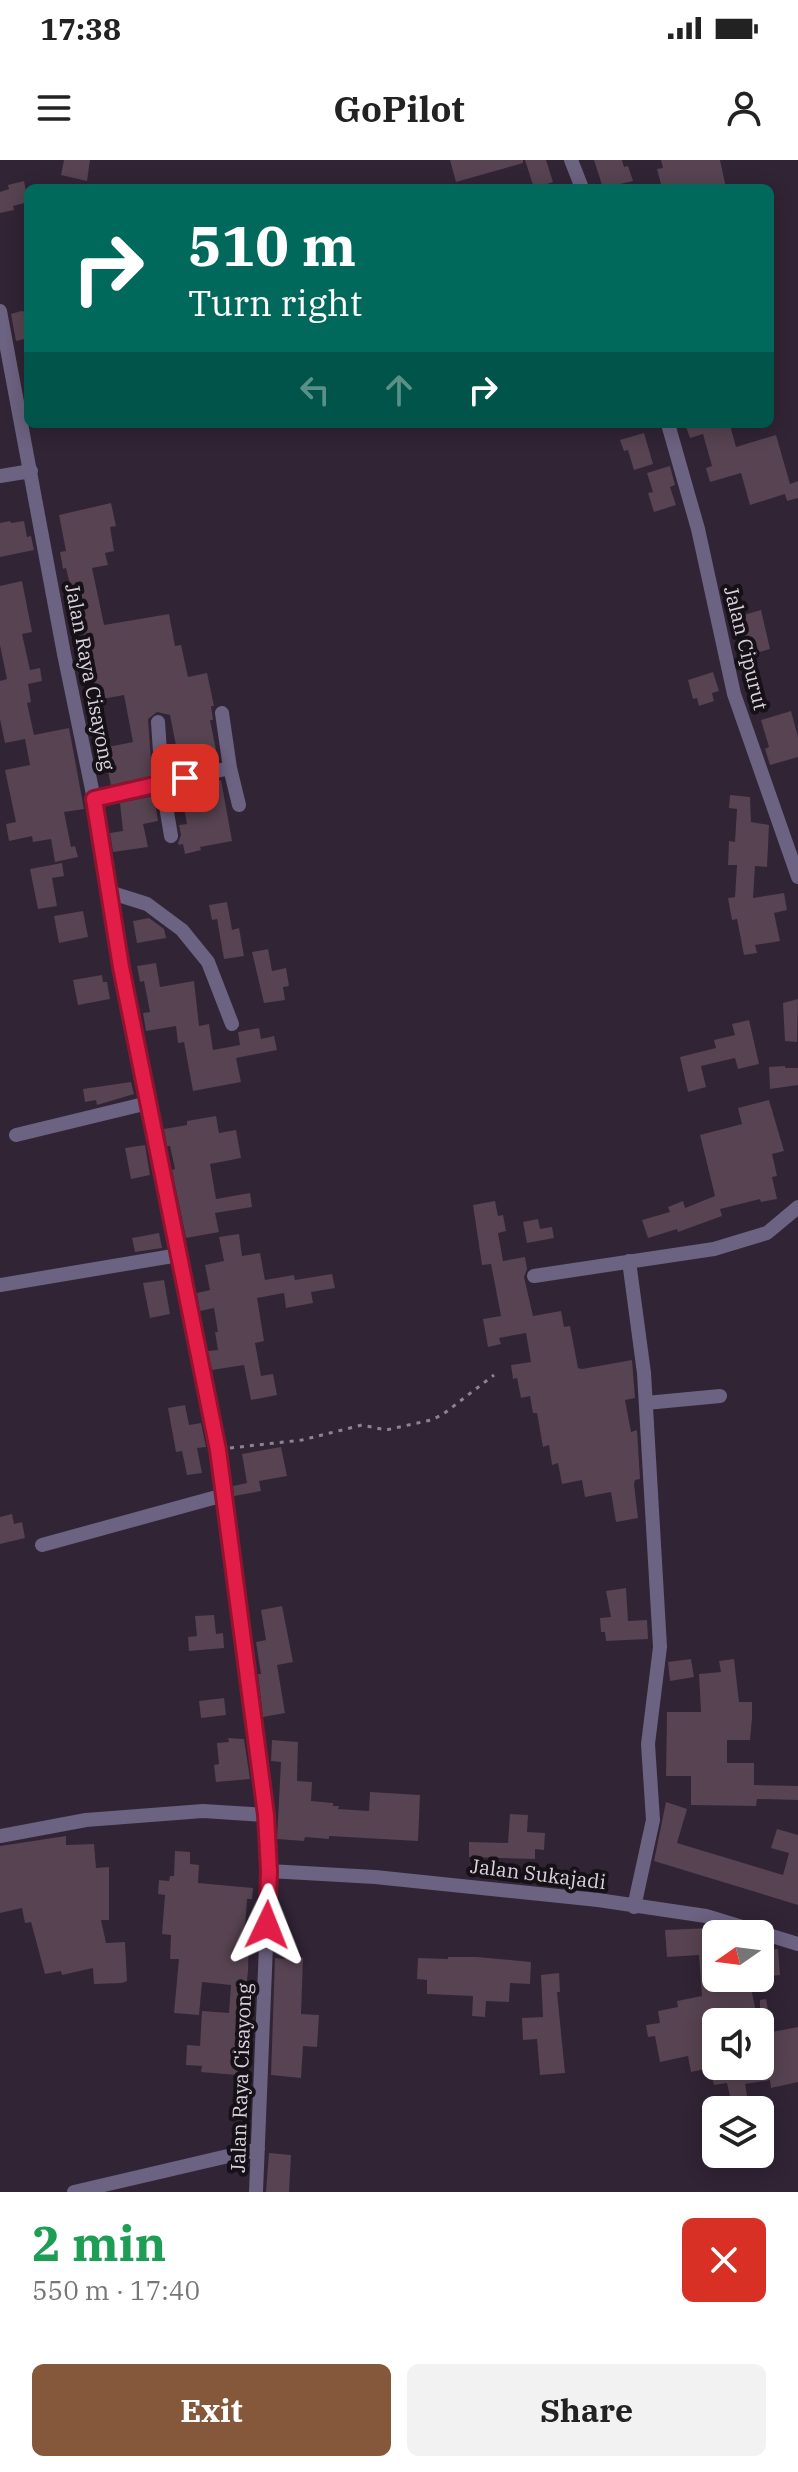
<!DOCTYPE html>
<meta charset="utf-8">
<style>
body{margin:0;font-family:"IBM Plex Serif",serif;background:#f2f2f2;color:#222;height:100vh;display:flex;flex-direction:column;font-size:30px;white-space:nowrap}
*{box-sizing:border-box;margin:0}
p{font-size:26px;color:#767676}
.icon{flex:none;width:44px;height:44px;fill:none;stroke:currentColor;stroke-width:2;stroke-linecap:round;stroke-linejoin:round}
.map{position:relative;height:2032px;overflow:hidden}
.sheet{display:flex;flex-direction:column;background:#fff;flex:1}
.sheet>*{flex:none}
.top-card{position:absolute;left:24px;top:24px;width:750px;height:244px;border-radius:12px;box-shadow:0 4px 20px #0003;background:#00695c;color:#fff;overflow:hidden}
.needle{width:52px;rotate:256deg}
.fabs{position:absolute;left:702px;top:1760px;display:grid;gap:16px}
.fabs a{display:grid;place-items:center;width:72px;height:72px;border-radius:12px;background:#fff;box-shadow:0 4px 20px #0003;font-size:40px}
.pin{position:absolute;display:grid;place-items:center;width:68px;height:68px;color:#fff;margin:-34px;border-radius:16px;box-shadow:0 4px 12px #0006}
.me{position:absolute;width:88px;margin:-44px;rotate:2deg;stroke-linejoin:round;filter:drop-shadow(0 0 6px #0008)}
.turn{display:flex;align-items:center;gap:28px;height:168px;padding:0 32px;font-size:36px}
.turn .icon{width:104px;height:104px;stroke-width:2.5}
.turn b{display:block;font-size:56px;line-height:68px}
.lanes{display:flex;align-items:center;height:76px;padding:0 32px;background:#0003;justify-content:center;gap:40px;direction:ltr}
.lanes .off{opacity:.35}
.round{display:grid;place-items:center;flex:none;width:84px;height:84px;border-radius:12px;background:#f2f2f2}
.overview{display:flex;align-items:center;justify-content:space-between;height:136px;padding:0 32px}
h1{font-size:48px;font-weight:700;line-height:60px;color:#1e9e55}
.primary-button{display:flex;gap:16px;margin-top:auto;padding:16px 32px}
.primary-button a{flex:1;height:92px;border-radius:12px;background:#85583b;color:#fff;font-size:32px;font-weight:700;line-height:92px;text-align:center}
.primary-button a+a{background:#f2f2f2;color:#222}
.status{display:flex;justify-content:space-between;align-items:center;height:56px;padding:0 40px;background:#fff;direction:ltr}
.status svg{height:22px;fill:currentColor}
header{display:flex;justify-content:space-between;align-items:center;height:104px;padding:0 32px;background:#fff;font-size:36px;font-weight:700}
.map>svg:first-child{display:block}
</style>
<div class="status"><b>17:38</b><svg viewBox="0 0 49 12"><path d="M0 12V9h3v3zM5 12V6h3v6zM10 12V3h3v9zM15 12V0h3v12zM26 1h20v11H26zM47 4h2v5h-2z"/></svg></div>
<header><svg class="icon" aria-label="menu" viewBox="0 0 24 24"><path d="M4 6h16M4 12h16M4 18h16"/></svg>GoPilot<svg class="icon" aria-label="person" viewBox="0 0 24 24"><circle cx="12" cy="8" r="4"/><path d="M4 21q1-7 8-7t8 7"/></svg></header>
<div class="map">
<svg width="798" height="2032" viewBox="0 0 798 2032">
<rect width="100%" height="100%" fill="#312435"/>
<path fill="#574351" d="M64,0h26l-3,21 -26,-6z
M450,0h73v3l-67,19z
M525,0h21l7,22 -19,6z
M594,0h28l2,7 4,-1 5,15 -30,7z
M661,0h59l6,28h-64l-5,-19 6,-1z
M24,21l4,21 -15,4 1,4 -14,3v-21l9,-3 -1,-4z
M21,151l7,1v26l-12,3 -5,-27z
M685,264l45,1 6,22 40,-12 14,49 8,-3v17l-11,3 -2,-7 -35,11 -9,-32 -31,9 -4,-14 6,-2 -9,-32 -13,4z
M644,273l9,31 -19,6 -6,-20 -4,1 -4,-11z
M670,306l5,19 -5,2 6,18 -22,7 -6,-19 5,-1 -6,-19z
M111,343l5,23 -6,1 4,24 -9,2 3,12 -16,3 12,57 65,-11 6,32 6,-1 7,32 19,-4 7,33h-3l2,14h-3l8,40 -47,11v-8l8,-2 -9,-46 -13,-3 -9,7 4,57 -41,9 -8,-37 30,-6 -9,-47 -27,5 -22,-112 -4,1 -5,-21 -3,1 -3,-17 6,-1 -7,-36z
M10,361l1,2 13,-2 3,16 4,-1 3,14 -34,7v-34z
M22,421l10,51 -10,2 8,36 10,-2 2,13 -14,3 3,18 -4,1 7,32 35,-7 15,81 -20,3 7,35 4,-1 3,11 -23,5 -4,-23 -18,3 -1,-6 -23,5 -3,-17 10,-2 -11,-52 25,-5 -5,-26 -20,4 -5,-24v-38l7,-2 -7,-34v-59z
M761,450l9,39 -27,8 -13,-38z
M713,512l6,19 -7,2 2,8 -15,5 -2,-8 -4,1 -5,-19z
M791,551l7,26v20l-28,8 -5,-16 4,-2 -8,-27z
M221,620l11,61 -32,6 1,3 -16,4 -2,-10 -4,1 -1,-2 3,-8 -2,-10 8,-1 -6,-32 -7,2v-3z
M730,635l20,2 1,25 18,3 -2,42 -12,-1 -2,32 31,-5 3,17 -13,3 6,28 -25,4 2,8 -13,2 -7,-36 -5,1 -4,-22 7,-1 2,-32h-9l1,-24 6,1 2,-33 -8,-1z
M154,636l4,25 -15,3 5,23 -35,5 -3,-19 13,-2 -3,-28z
M62,703l2,13 -12,2 5,28 -19,3 -8,-40z
M227,742l5,28 7,-2 5,28 -20,3 -7,-40 -5,1 -3,-15z
M83,751l5,26 -29,6 -5,-27z
M149,758l15,11 2,9 -29,5 -4,-22z
M268,789l4,22 14,-3 3,18 -6,1 2,13 -21,3 -12,-51z
M156,803l4,24 34,-6 5,45 10,-2 4,26 27,-5 -2,-13 21,-4 2,11 13,-3 3,14 -41,8 5,24 -48,9 -9,-49 -6,1 -2,-17 -30,5 -3,-18 7,-1 -6,-31 -4,1 -3,-16z
M102,815l1,7h4l3,17 -32,6 -5,-25z
M798,839l-1,43 -12,-1 -2,-38z
M749,860l10,44 -21,5 -3,-11 -34,8 5,21 -18,5 -8,-35 36,-9 -2,-8 21,-5 -3,-11z
M785,906v2h13v17l-28,4 -1,-22z
M131,922l3,12 -37,11 -1,-5 -11,2 -2,-13z
M769,940l15,51 -12,3 5,22 -5,1 5,22 -16,3 -1,-3 -40,10 2,7 -44,16 -1,-3 -29,9 -6,-18 28,-8 -2,-5 15,-6 2,7 30,-12 -15,-61 42,-11 -4,-16z
M216,956l3,17 17,-3 5,28 -31,6 6,35 34,-6 2,14 -37,6 4,19 -33,6 -14,-68 3,-1 -5,-23h-3l-3,-17 23,-4v-4z
M145,985l5,30 -19,4 -6,-31z
M495,1041l3,15 5,-1 3,16 -8,2 5,28 22,-4 2,12 -3,8 9,39 28,-5 3,16 6,-1 8,42 4,1 50,-9 3,38 -10,2 6,32 6,-2 3,49 -5,1 -1,4 4,34 -22,4 -5,-30 -26,5 -3,-17 -20,4 -4,-21 -6,2 -3,-20 -6,2 -6,-34h-4l-3,-17 -9,2 -4,-20 -4,1 -2,-14 20,-3 -5,-29 -27,5 2,6 -13,3 -5,-28 18,-3 -10,-52 -9,1 -9,-60z
M538,1059l2,10 12,-2 2,11 -27,5 -4,-21z
M159,1073l3,15 -27,4 -3,-14z
M239,1074l3,22 18,-3 5,27 29,-5 1,5 37,-6 3,14 -24,4 2,11 -27,5 -2,-15 -27,5 7,43 -9,2 6,33 12,-2 4,21 -26,5 -7,-35 -32,5 -4,-19 10,-1 -3,-18h3l-4,-24 -14,3 -3,-18 13,-3 -5,-25 19,-4 -5,-24z
M164,1120l6,34 -20,4 -7,-35z
M185,1245l4,20 12,-2 5,24 -9,1 5,25 -15,2 -5,-24 -6,1 -8,-44z
M281,1287l6,29 -28,5 2,10 -27,5 -1,-10 14,-3 -5,-29z
M12,1354l2,10 8,-2 3,16 -25,6v-27z
M626,1428l2,33 19,-1 1,19 -42,2 -1,-9h-4l-1,-14 11,-1 -5,-26z
M282,1446l11,56 -16,3 8,48 -22,4 -5,-43h3l-5,-32 10,-2 -5,-30z
M214,1455l2,19 7,-1 1,15 -35,3 -1,-14 9,-1 -2,-20z
M691,1499l3,18 -24,4 -2,-19z
M734,1499l5,43h13v16l-2,22h-23v23h27v22l44,1v14l-41,-1 -1,7 -65,-1v-29h-25l1,-64h34l-2,-38 22,-2 -2,-11z
M224,1538l2,17 -25,3 -2,-17z
M228,1578l16,1 6,40 -34,3 -2,-17 5,-1 -2,-21 12,-1z
M272,1580l26,2 -1,39 15,1 -1,19 22,2v3h6l-1,3 31,2 1,-19 50,3 -2,46 -89,-5v3l-24,-2 -1,4 -27,-2 4,-77 -10,-1z
M666,1642l21,7 -10,34 106,32 6,-22 -18,-5 6,-19 21,6v70l-144,-44z
M510,1654l18,1 -1,17 18,1 -1,17 -9,-1v10l-66,-2v-15l39,1z
M66,1676v9l28,-1 2,24 13,-1v53h-8l5,23 19,-1 2,39 -5,2 -28,1 -1,-16 -31,7 -1,-4 -16,3 -14,-52 -6,1 -3,-15 -22,5v-67z
M175,1691l15,1v12l9,1 -1,18 55,5 -1,11h-5l-2,29 4,1 -1,42 -11,104 -36,-3 1,-6 -16,-1 1,-20 13,1 2,-35 27,2 2,-28 -29,-3 -3,33 -25,-2 5,-54h-9l1,-24 -9,-1 3,-39 -7,-1 1,-14 10,1 1,-5h4z
M711,1768l5,2v48h33l9,44h-42v44h8l1,4 35,-4v-66l6,-1 6,33 26,-5v55l-27,6 -1,-8 -25,4 3,18 -16,3 -5,-22 -13,2 -4,-17 -19,4 -3,-16 -28,6 -5,-26 -7,1 -2,-12 14,-2 -2,-12 20,-4 -1,-6 25,-5 -3,-41 -32,2 -2,-27z
M778,1789l2,26 -20,2v-27z
M286,1797l17,1 -2,56 18,1 -2,32 -14,-1 -2,32 -30,-3 4,-117 11,1z
M448,1797h29l54,5 -1,22 -20,-1 -1,19 -23,-1 -1,16 -13,-1 1,-20 -46,-2v-14l-10,-1 1,-21 30,1z
M559,1813l1,19h-3l8,81 -25,2 -3,-36 -14,1 -1,-22 21,-1 -2,-42z
M269,1993l22,2 -2,37h-23z"/>
<g fill="none" stroke-linecap="round" stroke-linejoin="round">
<path stroke="#8e8391" stroke-width="3" stroke-dasharray="4 6" stroke-linecap="butt" d="M230,1288l72,-8 60,-15 24,5 45,-10 11,-5 52,-40"/>
<path stroke="#6c6281" stroke-width="14" d="M571,0l11,28
M0,151l64,343 30,145 27,168 97,483 6,45 42,320 3,56 -13,321
M668,264l30,105 36,165 64,183
M0,316l31,-5
M222,553l8,55 9,37
M158,562l4,60 9,54
M94,639l136,-31
M109,732l38,12 35,26 26,32 24,62
M16,975l132,-32
M629,1101l15,112 16,274 -12,97 5,76 -19,87
M534,1116l180,-27 53,-16 31,-26
M0,1125l179,-30
M646,1243l74,-7
M42,1385l182,-50
M0,1676l86,-16 117,-9 63,4
M269,1711l106,6 223,23 108,16 92,28
M74,2032l184,-43"/>
</g>
<g fill="none" stroke-linecap="round" stroke-linejoin="round">
<g stroke="#92132f" stroke-width="20">
<path id="route" d="M185,618l-91,21 27,168 97,483 48,365 3,56 -2,54"/>
</g>
<use href="#route" stroke="#e11d48" stroke-width="14"/>
</g>
<g text-anchor="middle" stroke-width="8" stroke-linejoin="round" paint-order="stroke">
<g font-size="20" fill="#dad1dc" stroke="#161017">
<text transform="translate(746 488) rotate(76)" y="7">Jalan Cipurut</text>
<text transform="translate(90 517) rotate(79)" y="7">Jalan Raya Cisayong</text>
<text transform="translate(538 1714) rotate(7)" y="7">Jalan Sukajadi</text>
<text transform="translate(241 1918) rotate(-88)" y="7">Jalan Raya Cisayong</text>
</g>
</g>
</svg>
<div class="fabs">
<a><svg class="needle" viewBox="-14 -14 28 28"><path d="M0-13l5 13h-10z" fill="#e53935"/><path d="M0 13l5-13h-10z" fill="#767676"/></svg></a>
<a><svg class="icon" aria-label="sound" viewBox="0 0 24 24"><path d="M4 9h4l5-4v14l-5-4H4zM17 9q2 3 0 6"/></svg></a>
<a><svg class="icon" aria-label="layers" viewBox="0 0 24 24"><path d="M12 4l9 5-9 5-9-5zM3 14l9 5 9-5"/></svg></a>
</div>
<div class="pin" style="left:185px;top:618px;background:#d93025"><svg class="icon" aria-label="arrive" viewBox="0 0 24 24"><path d="M6 21V4h12l-3 4 3 4H6"/></svg></div>
<svg class="me" style="left:267px;top:1765px" viewBox="-20 -20 40 40"><path d="M0-17L14 15 0 8-14 15z" fill="#e11d48" stroke="#fff" stroke-width="4"/></svg>
<div class="top-card">
<div class="turn"><svg class="icon" aria-label="right" viewBox="0 0 24 24"><path d="M7 20v-9h11M14 6l5 5-5 5"/></svg><div><b>510 m</b>Turn right</div></div>
<div class="lanes"><svg class="icon off" aria-label="left" viewBox="0 0 24 24"><path d="M17 20v-9H6M10 6l-5 5 5 5"/></svg><svg class="icon off" aria-label="ahead" viewBox="0 0 24 24"><path d="M12 20V5M6 11l6-6 6 6"/></svg><svg class="icon" aria-label="right" viewBox="0 0 24 24"><path d="M7 20v-9h11M14 6l5 5-5 5"/></svg></div>
</div>
</div>
<section class="sheet">
<div class="overview"><div><h1>2 min</h1><p>550 m · 17:40</p></div><a class="round" style="background:#d93025;color:#fff"><svg class="icon" aria-label="close" viewBox="0 0 24 24"><path d="M6 6l12 12M18 6L6 18"/></svg></a></div>
<div class="primary-button"><a>Exit</a><a>Share</a></div>
</section>
